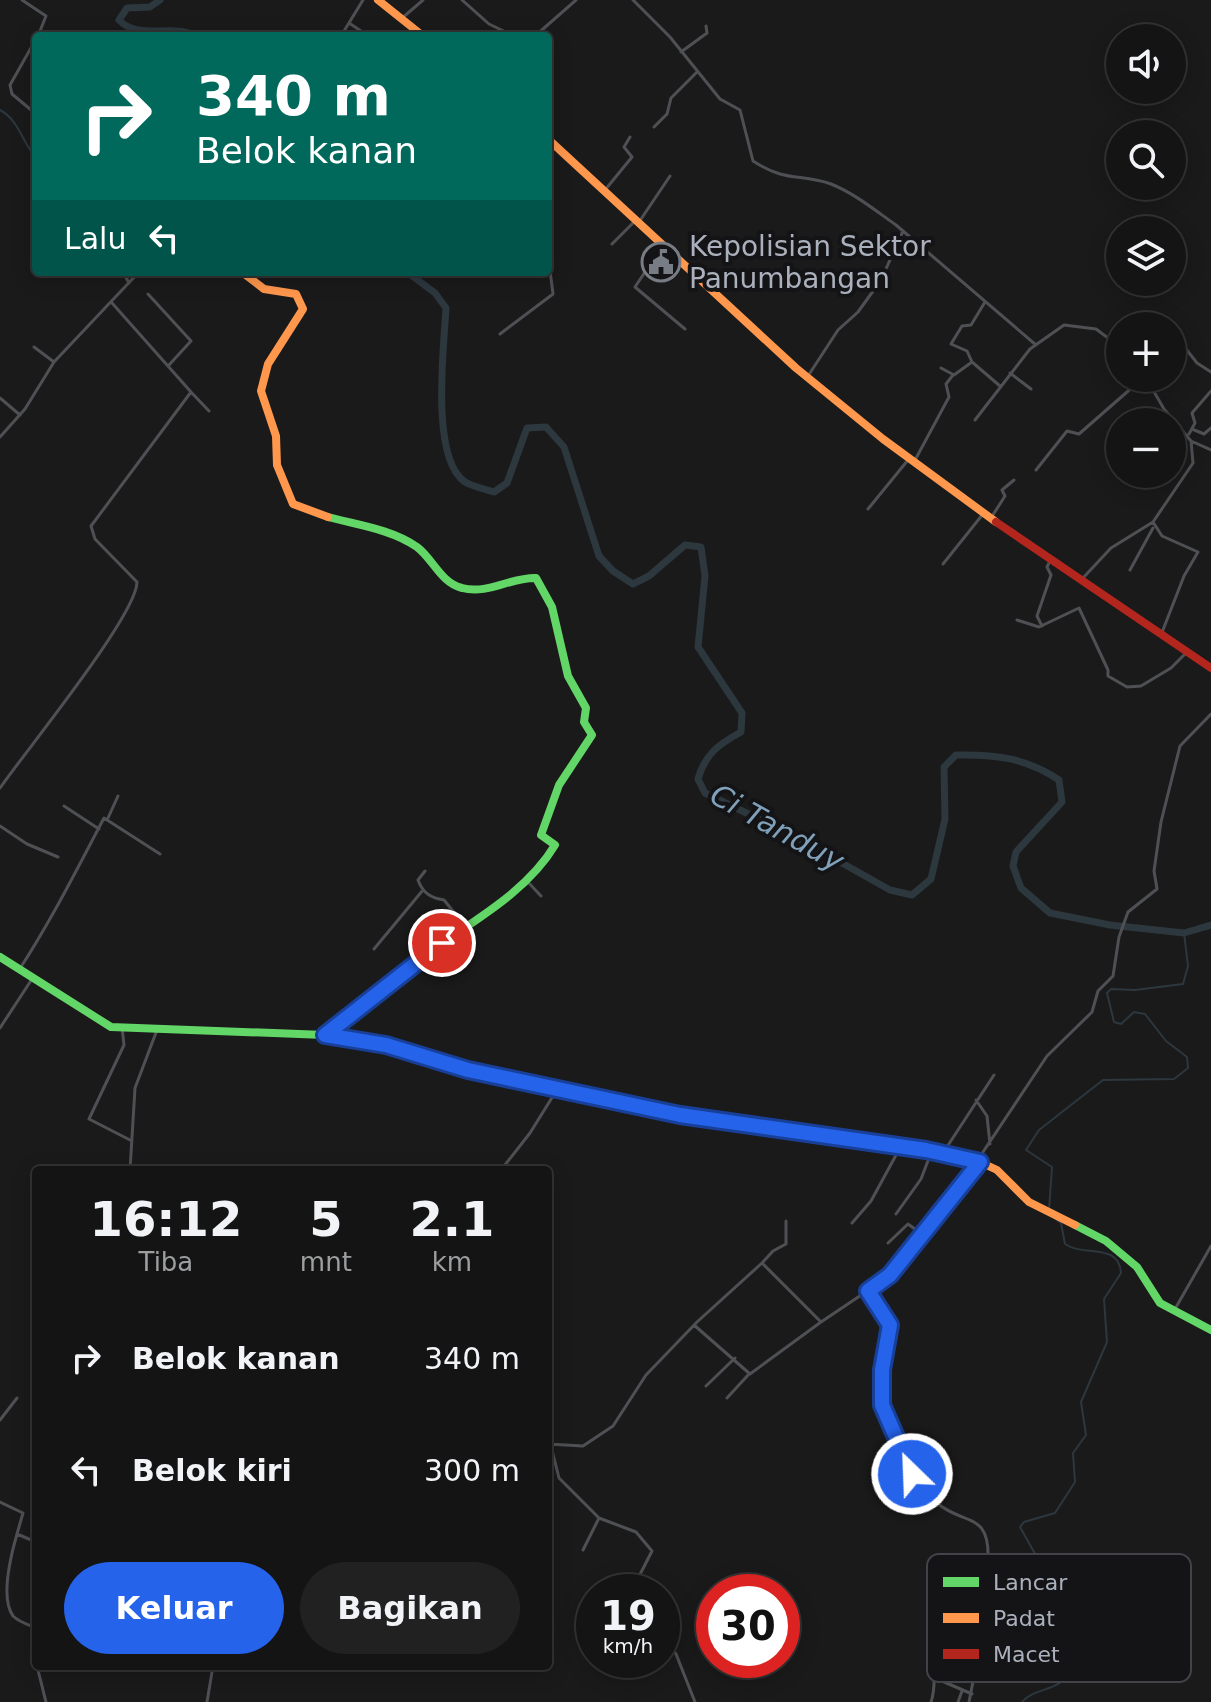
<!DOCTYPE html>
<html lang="id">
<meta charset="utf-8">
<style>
body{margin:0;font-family:"DejaVu Sans",sans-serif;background:#212122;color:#f1f3f6;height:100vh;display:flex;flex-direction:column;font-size:30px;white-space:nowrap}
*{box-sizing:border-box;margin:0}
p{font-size:26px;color:#9d9ea0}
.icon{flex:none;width:44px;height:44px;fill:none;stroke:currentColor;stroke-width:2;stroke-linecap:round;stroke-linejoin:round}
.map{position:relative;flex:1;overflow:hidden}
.side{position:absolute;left:32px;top:1166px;width:520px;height:504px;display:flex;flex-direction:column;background:#141414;border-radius:8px;box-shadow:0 4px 20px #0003,0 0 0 2px #333334}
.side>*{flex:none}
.guide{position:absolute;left:32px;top:32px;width:520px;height:244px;border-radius:8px;box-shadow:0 4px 20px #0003,0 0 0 2px #333334;background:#00695c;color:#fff;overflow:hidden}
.fabs{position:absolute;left:1106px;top:24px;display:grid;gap:16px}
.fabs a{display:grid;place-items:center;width:80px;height:80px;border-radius:50%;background:#141414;box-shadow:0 4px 20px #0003,0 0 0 2px #333334;font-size:40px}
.speed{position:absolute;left:576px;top:1574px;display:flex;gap:16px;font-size:40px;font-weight:700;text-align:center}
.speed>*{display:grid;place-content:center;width:104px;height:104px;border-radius:50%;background:#141414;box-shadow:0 4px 20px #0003,0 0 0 2px #333334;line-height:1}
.speed small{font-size:20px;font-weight:400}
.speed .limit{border:12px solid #d22;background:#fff;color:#111}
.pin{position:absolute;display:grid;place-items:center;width:68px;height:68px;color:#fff;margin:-34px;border:4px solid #fff;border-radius:50%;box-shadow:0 2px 8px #0007}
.me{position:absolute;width:88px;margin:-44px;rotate:336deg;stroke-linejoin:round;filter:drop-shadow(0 0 6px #0008)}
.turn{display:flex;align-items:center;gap:28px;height:168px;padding:0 32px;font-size:36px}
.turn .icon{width:104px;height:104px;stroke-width:2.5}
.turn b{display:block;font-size:56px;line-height:68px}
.then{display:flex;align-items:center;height:76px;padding:0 32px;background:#0003;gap:16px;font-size:30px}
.eta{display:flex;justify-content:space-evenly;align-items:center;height:136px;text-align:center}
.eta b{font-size:48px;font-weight:800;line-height:56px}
.button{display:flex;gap:16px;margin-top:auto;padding:16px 32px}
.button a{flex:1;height:92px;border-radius:48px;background:#2563eb;color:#fff;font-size:32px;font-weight:800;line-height:92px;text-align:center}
.button a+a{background:#212122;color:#f1f3f6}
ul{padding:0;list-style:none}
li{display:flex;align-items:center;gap:24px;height:112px;padding:0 32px}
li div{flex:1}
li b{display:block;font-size:30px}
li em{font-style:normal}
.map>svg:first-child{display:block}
</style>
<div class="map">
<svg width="1211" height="1702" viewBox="0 0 1211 1702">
<rect width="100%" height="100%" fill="#1a1a1b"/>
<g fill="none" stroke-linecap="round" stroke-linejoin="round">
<path stroke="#2c373e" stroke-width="2" d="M0,110c19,10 22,32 36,48
M1049,1210l3,-43 -26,-17 13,-20 64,-50 71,-1 14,-11 -1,-11 -21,-16 -21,-27 -11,-2 -13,12 -7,-2 -7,-29 4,-4 24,1 48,-6 5,-18 -4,-33
M1022,1702c13,-15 37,-10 46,-29 -6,-27 -38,-20 -48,-42l7,-34 16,-29 -23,-41 4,-5 31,-9 20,-31 -2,-29 13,-18 -5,-33 26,-60 -3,-43 17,-26c-2,-31 -38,-16 -56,-29l-4,-21 -10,-7"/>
<path stroke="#2c373e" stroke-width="7" d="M160,0l-10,7 -23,1 -8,12c19,21 55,3 77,16
M407,272l28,21 11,15c-2,38 -16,150 19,174 8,5 21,7 29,10l13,-9 20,-55 19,-1 18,20 35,109 14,15 20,13 16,-8 36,-31 16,2 4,29 -7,71 44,66 -1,19c-22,12 -36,22 -43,47l7,14 89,43 96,54 22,5 19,-16 14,-60 -1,-52 12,-12c39,-1 70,3 103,25l3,22 -46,50 -3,14 8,22 29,25 60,12 74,8 27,-8"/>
<path stroke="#4e5054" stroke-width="3" d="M22,0l24,16 -8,20
M462,0l27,24 25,12
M633,0l37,37 50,62 20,11 13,51c34,22 46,12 78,23 23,9 45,27 65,41l140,120
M401,19l22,-19
M349,23l12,8
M341,36l22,-36
M535,36l41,-36
M36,39l-26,46 2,9 24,20
M681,52l26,-19 -1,-7
M654,127l13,-13 4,-16 26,-26
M605,190l27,-33 -8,-10 6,-10
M639,222l31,-46
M612,244l24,-24
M663,245l-28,42 50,42
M123,272l6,11
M148,294l43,47 -22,24
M1154,315l8,11
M1172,331l25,32 14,9
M500,334l53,-40 -5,-39
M34,347l20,15
M1172,347l9,-7
M972,362l-5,-11 -16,-7 11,-18 9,-1 14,-23
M941,368l13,7 18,-13 28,24
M1010,373l21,16
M808,376l30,-46 20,-18 23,-32 22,-49
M190,391l19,20
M0,398l20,17
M975,420l55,-71 34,-24 32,4 24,18
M1192,429l12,5 7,-6
M1189,434l6,-11 -3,-10 19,-22
M0,437l25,-28 29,-47 85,-90
M1191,441l20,9
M914,462l35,-65 -3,-13 7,-9
M1036,470l31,-39 12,3 64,-56
M868,509l40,-49
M991,518l14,-22 -3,-6 12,-10
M1153,522l9,14 36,16 -14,24 -23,59
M943,564l40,-50
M1130,570l23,-42
M1082,579l29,-31 42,-26 40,-59 -2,-22 -27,-32 -18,-31
M1017,620l22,7 40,-19 29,62v6l19,11 14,-1 30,-18 15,-15
M1042,626l-5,-10 14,-41 -4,-8 3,-6
M0,788c25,-36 137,-173 137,-206l-42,-43 -4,-13 100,-134 -79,-89
M64,806l35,23
M108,818l10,-22
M0,826l27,18 31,13
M425,871l-7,9c5,14 14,18 26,20l22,27
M527,881l14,15
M374,949l49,-59
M19,970c32,-49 58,-101 85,-152l56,36
M122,1027l2,18 -35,74 41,21
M0,1028l32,-49
M976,1100l11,16 3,28
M943,1153l51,-78
M130,1170l5,-82 22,-58
M501,1170l29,-37 28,-45
M896,1214l25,-35 10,-26
M852,1223l19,-22 30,-55
M888,1243l20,-19 15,11
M762,1263l11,-12 13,-7v-23
M868,1291l22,34c1,28 -14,56 -7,84 8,32 29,73 54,94 27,23 53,8 51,57 0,21 -37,57 -48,77 -12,22 -1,43 -9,65
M1175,1309l36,-63
M694,1325l56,49 71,-52
M706,1386l29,-28
M727,1398l22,-24
M0,1420l17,-22
M548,1444l35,2 30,-20 33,-51 51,-53 65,-59 59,59 64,-43 66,-79 96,-144 45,-44 6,-21 15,-15 6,-39 9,-25 29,-23 -3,-18 7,-49 19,-76 31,-32
M551,1446l8,32 40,40 -16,32
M0,1502l23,11 -6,21 19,8
M599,1518l37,14 16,19 -21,41
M17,1534c-6,21 -17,64 -4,82 6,6 16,9 23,12
M662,1637l14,17 19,48
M37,1666l9,36
M935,1678l37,16
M207,1702l6,-36
M958,1702l4,-11
M969,1702l9,-46 19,-41 16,5"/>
<path stroke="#63d668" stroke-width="8" d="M328,517c29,8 63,12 89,30 16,12 24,36 45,41 26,7 49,-11 74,-10l16,29 16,69 18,32 -2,14 8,13 -33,50 -18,50 14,10c-28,47 -82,76 -126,107
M0,957l111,70 214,8 61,10 82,25 139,29
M1075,1225l31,16 31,26 23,36 51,27"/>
<path stroke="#ff974d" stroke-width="8" d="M378,0l45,36
M548,139l248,229 87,71 113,83
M242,272l22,17 32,5 7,15 -35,55 -7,27 15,45 1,29 16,39 35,13
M607,1099l73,16 246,35 54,12 17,8 32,32 46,23"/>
<path stroke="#b3261e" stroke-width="8" d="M996,522l215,146
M325,1034l104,-82"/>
</g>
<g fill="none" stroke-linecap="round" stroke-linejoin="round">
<g stroke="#184099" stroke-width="20">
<path id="route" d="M442,943l-117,92 61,10 82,25 212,45 246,35 54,12 -90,113 -22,16 22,34 -8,45v35l30,69"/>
</g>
<use href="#route" stroke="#2563eb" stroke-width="14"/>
</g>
<defs>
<g id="civic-ring" transform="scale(2)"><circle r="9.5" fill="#141417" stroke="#787c84" stroke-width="1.5"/><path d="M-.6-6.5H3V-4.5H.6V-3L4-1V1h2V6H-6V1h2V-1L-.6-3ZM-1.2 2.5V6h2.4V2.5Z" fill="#787c84"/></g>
</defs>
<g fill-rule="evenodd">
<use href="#civic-ring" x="661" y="262"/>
</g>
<g text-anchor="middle" stroke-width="8" stroke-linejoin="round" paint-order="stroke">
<g font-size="28" fill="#abb1bc" stroke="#141417" text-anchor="start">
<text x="689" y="256">Kepolisian Sektor<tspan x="689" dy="32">Panumbangan</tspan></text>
</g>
<g font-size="30" font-style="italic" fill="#80a1b9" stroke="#141417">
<text transform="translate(777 828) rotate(29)" y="10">Ci Tanduy</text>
</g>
</g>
<rect x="927" y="1554" width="264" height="128" rx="12" fill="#141417" stroke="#414349" stroke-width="2"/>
<rect x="943" y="1577" width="36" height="10" fill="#63d668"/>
<rect x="943" y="1613" width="36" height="10" fill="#ff974d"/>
<rect x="943" y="1649" width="36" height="10" fill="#b3261e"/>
<g font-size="22" fill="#abb1bc">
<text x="993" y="1590">Lancar</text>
<text x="993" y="1626">Padat</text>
<text x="993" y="1662">Macet</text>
</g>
</svg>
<div class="fabs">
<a><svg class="icon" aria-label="sound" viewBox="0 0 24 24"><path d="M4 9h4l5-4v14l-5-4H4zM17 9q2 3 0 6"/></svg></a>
<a><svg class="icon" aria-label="search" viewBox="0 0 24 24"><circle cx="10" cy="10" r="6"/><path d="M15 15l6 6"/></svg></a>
<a><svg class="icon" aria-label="layers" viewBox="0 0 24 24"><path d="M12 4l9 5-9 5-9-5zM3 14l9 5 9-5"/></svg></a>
<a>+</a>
<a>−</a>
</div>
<div class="speed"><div>19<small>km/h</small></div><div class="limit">30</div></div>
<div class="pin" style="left:442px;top:943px;background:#d93025"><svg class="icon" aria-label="arrive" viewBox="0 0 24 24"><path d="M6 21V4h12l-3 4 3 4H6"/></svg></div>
<svg class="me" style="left:912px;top:1474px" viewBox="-20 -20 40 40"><circle r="17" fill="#2563eb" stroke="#fff" stroke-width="3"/><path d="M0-11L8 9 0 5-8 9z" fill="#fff"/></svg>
<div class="guide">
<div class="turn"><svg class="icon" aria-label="right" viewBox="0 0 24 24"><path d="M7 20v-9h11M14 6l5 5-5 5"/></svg><div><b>340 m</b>Belok kanan</div></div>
<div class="then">Lalu<svg class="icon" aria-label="left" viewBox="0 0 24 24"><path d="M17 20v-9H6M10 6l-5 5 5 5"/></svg></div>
</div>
<section class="side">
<div class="eta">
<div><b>16:12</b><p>Tiba</p></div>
<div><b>5</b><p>mnt</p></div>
<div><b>2.1</b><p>km</p></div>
</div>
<ul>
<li><svg class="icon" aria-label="right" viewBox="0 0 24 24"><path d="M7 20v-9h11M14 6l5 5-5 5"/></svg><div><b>Belok kanan</b></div><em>340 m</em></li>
<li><svg class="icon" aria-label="left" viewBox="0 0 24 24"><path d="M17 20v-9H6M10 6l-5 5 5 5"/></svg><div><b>Belok kiri</b></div><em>300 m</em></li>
</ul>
<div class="button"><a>Keluar</a><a>Bagikan</a></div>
</section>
</div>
